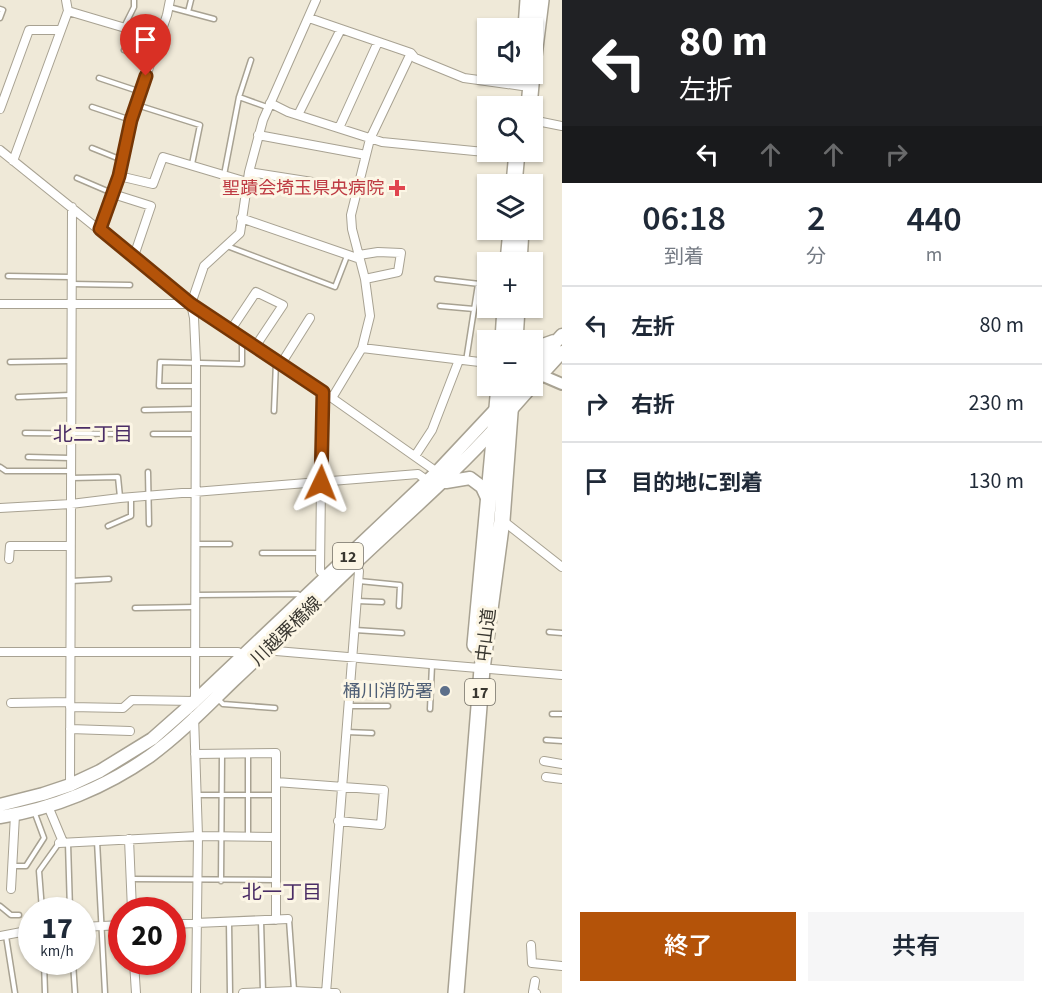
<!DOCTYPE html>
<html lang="ja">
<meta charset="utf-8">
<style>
body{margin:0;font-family:"Source Sans 3","Noto Sans JP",sans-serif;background:#f6f6f7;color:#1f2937;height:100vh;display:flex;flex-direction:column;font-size:22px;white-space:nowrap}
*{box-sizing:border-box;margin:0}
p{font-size:20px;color:#747a83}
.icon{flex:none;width:33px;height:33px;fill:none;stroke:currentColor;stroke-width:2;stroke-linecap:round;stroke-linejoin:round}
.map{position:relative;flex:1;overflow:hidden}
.details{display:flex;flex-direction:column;background:#fff;width:480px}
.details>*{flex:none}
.banner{background:#202124;color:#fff;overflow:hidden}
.fabs{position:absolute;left:477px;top:18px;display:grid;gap:12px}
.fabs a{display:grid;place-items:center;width:66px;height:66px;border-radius:0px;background:#fff;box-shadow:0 2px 4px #0004;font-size:30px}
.speed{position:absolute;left:18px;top:897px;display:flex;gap:12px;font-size:30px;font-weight:700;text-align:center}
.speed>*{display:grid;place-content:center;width:78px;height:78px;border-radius:50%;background:#fff;box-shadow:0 2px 4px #0004;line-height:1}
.speed small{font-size:15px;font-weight:400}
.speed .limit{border:9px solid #d22;background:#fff;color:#111}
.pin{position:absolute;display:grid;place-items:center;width:51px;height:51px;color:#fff;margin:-62px -26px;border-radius:50% 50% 50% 0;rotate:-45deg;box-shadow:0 0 6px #0007}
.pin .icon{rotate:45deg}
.me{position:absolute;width:66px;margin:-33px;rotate:2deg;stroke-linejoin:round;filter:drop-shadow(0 0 4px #0008)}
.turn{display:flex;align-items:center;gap:21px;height:126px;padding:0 18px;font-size:27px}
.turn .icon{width:78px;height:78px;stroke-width:2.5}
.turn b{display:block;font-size:42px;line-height:51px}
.lanes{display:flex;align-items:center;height:57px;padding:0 18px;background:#0003;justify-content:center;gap:30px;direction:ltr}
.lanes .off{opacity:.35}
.eta{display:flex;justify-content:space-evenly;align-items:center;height:102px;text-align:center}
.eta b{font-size:36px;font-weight:600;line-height:42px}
.cta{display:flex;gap:12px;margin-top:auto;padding:12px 18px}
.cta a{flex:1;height:69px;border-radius:0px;background:#b45309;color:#fff;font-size:24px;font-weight:600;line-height:69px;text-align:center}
.cta a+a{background:#f6f6f7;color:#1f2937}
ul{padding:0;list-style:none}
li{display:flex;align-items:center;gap:18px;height:78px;padding:0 18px;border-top:2px solid #e0e1e3}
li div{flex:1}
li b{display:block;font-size:22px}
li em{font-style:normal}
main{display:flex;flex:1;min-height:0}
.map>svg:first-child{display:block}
</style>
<main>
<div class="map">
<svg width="562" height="993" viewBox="0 0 562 993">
<rect width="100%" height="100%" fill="#efe9d8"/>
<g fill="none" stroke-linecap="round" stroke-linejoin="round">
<g stroke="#a8a292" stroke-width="7">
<path id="lane" d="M169,7l45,12
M0,9l3,1 -3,8
M188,12l3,-12
M124,27l10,-20v-7
M124,50l27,10
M99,78l42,14
M239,97l28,10
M137,105l63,20 -8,39
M92,107l39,13
M92,148l30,12
M224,175l15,-78 12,-37
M77,178l35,15
M227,246l108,41 12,-31
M8,276l63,1
M437,279l51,6
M71,284l59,1
M440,306l34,3
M466,361l12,-77
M10,362l60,-1
M196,386h-37l1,-24 82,2v-25
M18,397l52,-2
M144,410l52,-1
M274,411l2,-49
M25,433l97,1
M153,434h42
M28,457l42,1
M0,467l6,4h64
M148,472l1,52
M71,478l47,-1 2,20
M321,482l2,-89
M108,526l23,-10v-19
M195,544h35
M262,553h58
M71,581l38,-2
M359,581l41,4 -1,21
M196,595l102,-1 4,3
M357,601l25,1
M135,608l60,-1
M355,630l47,3
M549,632l13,1
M218,699l5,5 52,4
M350,706h38
M430,709l2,-44
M552,714h10
M346,732l26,1
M546,740l16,1
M248,755v82
M198,795h77
M97,841l8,152
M68,843l2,67
M12,866h14l18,-28 -10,-27
M131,879l145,1
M221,881l1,-126
M0,906l11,9h8
M42,910l-3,-39 20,-28
M289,920l5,70
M261,921l2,71
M229,922l1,71
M6,936l9,57
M44,962l1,31
M73,962l2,31"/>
</g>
<g stroke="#a8a292" stroke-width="10">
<path id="street" d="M68,11l91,27
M309,18l102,35 4,5 49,20 58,8
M270,103l18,9 94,30 134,13
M0,109l29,-79h32
M298,115l43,-86
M532,120l30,6
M339,128l39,-86
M258,135l108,20
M0,150l191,154 141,94 105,74
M13,161l55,-150 -2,-11
M249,172l108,17
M119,176l34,8 10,-27 84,25
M113,194l38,12 -17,50
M241,218l119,41
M100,229l19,-53 12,-56 36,-105 3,-15
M359,255l19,-3 23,1 -3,19 -33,7
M0,304h190
M230,331l26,-39 27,13 -28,42
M362,348l126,15
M281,364l29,-46
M332,398l30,-50 8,-32 -5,-37 -13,-50 -1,-14 19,-76 41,-86
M415,456l17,-26 27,-70
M321,483l-1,88 6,6
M0,508l71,-4 49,-6 298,-24 10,7
M502,520l60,47
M9,559l1,-13h60
M271,646l5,5 286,24
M0,652h238l4,4
M195,701l1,-339 -2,-44 -3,-14 13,-38 36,-33 9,-61 14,-52 53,-120
M11,703l59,-1
M70,707l53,1 9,-8 63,1
M194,716l4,120 -2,157
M70,729l60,2
M195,754l81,-1v167
M544,761l18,3
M546,777l16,2
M276,782l108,8 -3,35 -43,-4
M70,785l2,-578
M48,806l15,36
M129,839l3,71
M59,843l139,-7 78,1
M11,889l4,-74
M172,924l116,-5
M82,927l40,-2
M0,936l32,-6
M531,945l1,18 30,3
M134,962l2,31
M535,981l-2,11 3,1
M243,993l51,-2 42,2
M326,993l33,-422 -6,-6"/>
</g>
<g stroke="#a8a292" stroke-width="14">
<path id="secondary" d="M541,375l21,9"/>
</g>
<g stroke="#a8a292" stroke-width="15">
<path id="primary" d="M532,346h8l14,-5
M532,368l30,-33
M532,385l30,-33
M509,412l23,-26
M446,482l24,-4 12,9 6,13
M0,805l43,-11 27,-9 30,-14 52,-32 43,-38 242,-229 61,-65
M0,817c53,-8 106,-30 150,-61 30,-22 57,-50 84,-76 40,-37 78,-76 117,-113 50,-48 101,-91 147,-142"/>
</g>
<g stroke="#a8a292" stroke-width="18">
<path id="highway" d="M526,28l2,-28
M532,72l9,-72
M529,106l3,-32
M514,184l3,-32
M508,262l3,-32
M519,262l2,-32
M503,340l2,-32
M515,340l2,-32
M475,645l24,-259
M456,993l26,-324 20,-149 10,-134"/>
</g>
<use href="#lane" stroke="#fff" stroke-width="4"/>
<use href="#street" stroke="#fff" stroke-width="8"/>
<use href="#secondary" stroke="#fff" stroke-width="10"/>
<use href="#primary" stroke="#fff" stroke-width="12"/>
<use href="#highway" stroke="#fff" stroke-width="15"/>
</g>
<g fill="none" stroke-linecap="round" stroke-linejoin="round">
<g stroke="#753606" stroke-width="15">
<path id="route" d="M146,76l-15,44 -12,56 -19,53 91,75 132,88 -2,91"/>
</g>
<use href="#route" stroke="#b45309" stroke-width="10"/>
</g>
<path fill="#e0444e" stroke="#fcf6e5" stroke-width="2" d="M394 179h6v6h6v6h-6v6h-6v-6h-6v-6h6z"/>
<circle fill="#5c6f8a" stroke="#fcf6e5" stroke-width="2" cx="445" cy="691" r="6"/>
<g text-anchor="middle" stroke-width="6" stroke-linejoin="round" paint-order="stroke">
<g fill="#fcf6e5" stroke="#747066" stroke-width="1.5">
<rect x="333" y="543" width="30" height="26" rx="4.5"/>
<rect x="465" y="679" width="30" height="26" rx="4.5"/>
</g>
<g font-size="16" font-weight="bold" fill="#393730">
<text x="348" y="562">12</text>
<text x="480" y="698">17</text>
</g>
<g font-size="18" fill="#be3a42" stroke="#fcf6e5" text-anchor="end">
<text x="384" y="194">聖蹟会埼玉県央病院</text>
</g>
<g font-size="18" fill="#393730" stroke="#fcf6e5">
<text transform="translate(286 631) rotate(-44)" y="6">川越栗橋線</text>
<text transform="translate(486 635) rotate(-83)" y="6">中山道</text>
</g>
<g font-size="18" fill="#4e5e75" stroke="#fcf6e5" text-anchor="end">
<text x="433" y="697">桶川消防署</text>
</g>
<g font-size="20" fill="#4a2c65" stroke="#fcf6e5">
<text x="93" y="441">北二丁目</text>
<text x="282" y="899">北一丁目</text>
</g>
</g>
</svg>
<div class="fabs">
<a><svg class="icon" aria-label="sound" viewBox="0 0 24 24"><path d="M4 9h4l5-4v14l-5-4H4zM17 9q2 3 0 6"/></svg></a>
<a><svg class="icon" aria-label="search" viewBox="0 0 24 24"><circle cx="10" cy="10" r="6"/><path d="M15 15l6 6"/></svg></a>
<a><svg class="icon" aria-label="layers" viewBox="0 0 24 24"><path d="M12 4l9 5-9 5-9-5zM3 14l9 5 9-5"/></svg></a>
<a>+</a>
<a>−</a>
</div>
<div class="speed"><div>17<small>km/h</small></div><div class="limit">20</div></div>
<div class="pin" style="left:146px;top:76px;background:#d93025"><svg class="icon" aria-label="arrive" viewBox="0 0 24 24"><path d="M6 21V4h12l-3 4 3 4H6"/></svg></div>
<svg class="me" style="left:321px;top:483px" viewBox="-20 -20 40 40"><path d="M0-17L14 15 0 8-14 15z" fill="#b45309" stroke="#fff" stroke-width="4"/></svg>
</div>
<section class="details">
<div class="banner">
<div class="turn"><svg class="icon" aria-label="left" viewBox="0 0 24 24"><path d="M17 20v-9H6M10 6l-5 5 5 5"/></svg><div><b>80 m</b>左折</div></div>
<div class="lanes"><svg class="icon" aria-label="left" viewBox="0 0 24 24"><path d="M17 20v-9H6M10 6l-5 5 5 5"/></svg><svg class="icon off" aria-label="ahead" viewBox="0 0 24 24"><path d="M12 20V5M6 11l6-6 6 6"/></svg><svg class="icon off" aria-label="ahead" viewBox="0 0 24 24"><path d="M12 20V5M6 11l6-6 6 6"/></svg><svg class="icon off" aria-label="right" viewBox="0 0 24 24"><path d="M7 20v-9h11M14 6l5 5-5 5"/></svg></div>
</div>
<div class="eta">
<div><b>06:18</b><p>到着</p></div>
<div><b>2</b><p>分</p></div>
<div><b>440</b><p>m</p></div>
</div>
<ul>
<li><svg class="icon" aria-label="left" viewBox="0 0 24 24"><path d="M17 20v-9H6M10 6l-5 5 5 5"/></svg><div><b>左折</b></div><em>80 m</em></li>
<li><svg class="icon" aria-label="right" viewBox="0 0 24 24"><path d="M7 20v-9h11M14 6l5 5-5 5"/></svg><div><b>右折</b></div><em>230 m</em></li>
<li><svg class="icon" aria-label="arrive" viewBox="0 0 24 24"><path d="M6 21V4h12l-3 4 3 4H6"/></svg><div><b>目的地に到着</b></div><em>130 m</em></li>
</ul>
<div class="cta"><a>終了</a><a>共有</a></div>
</section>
</main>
